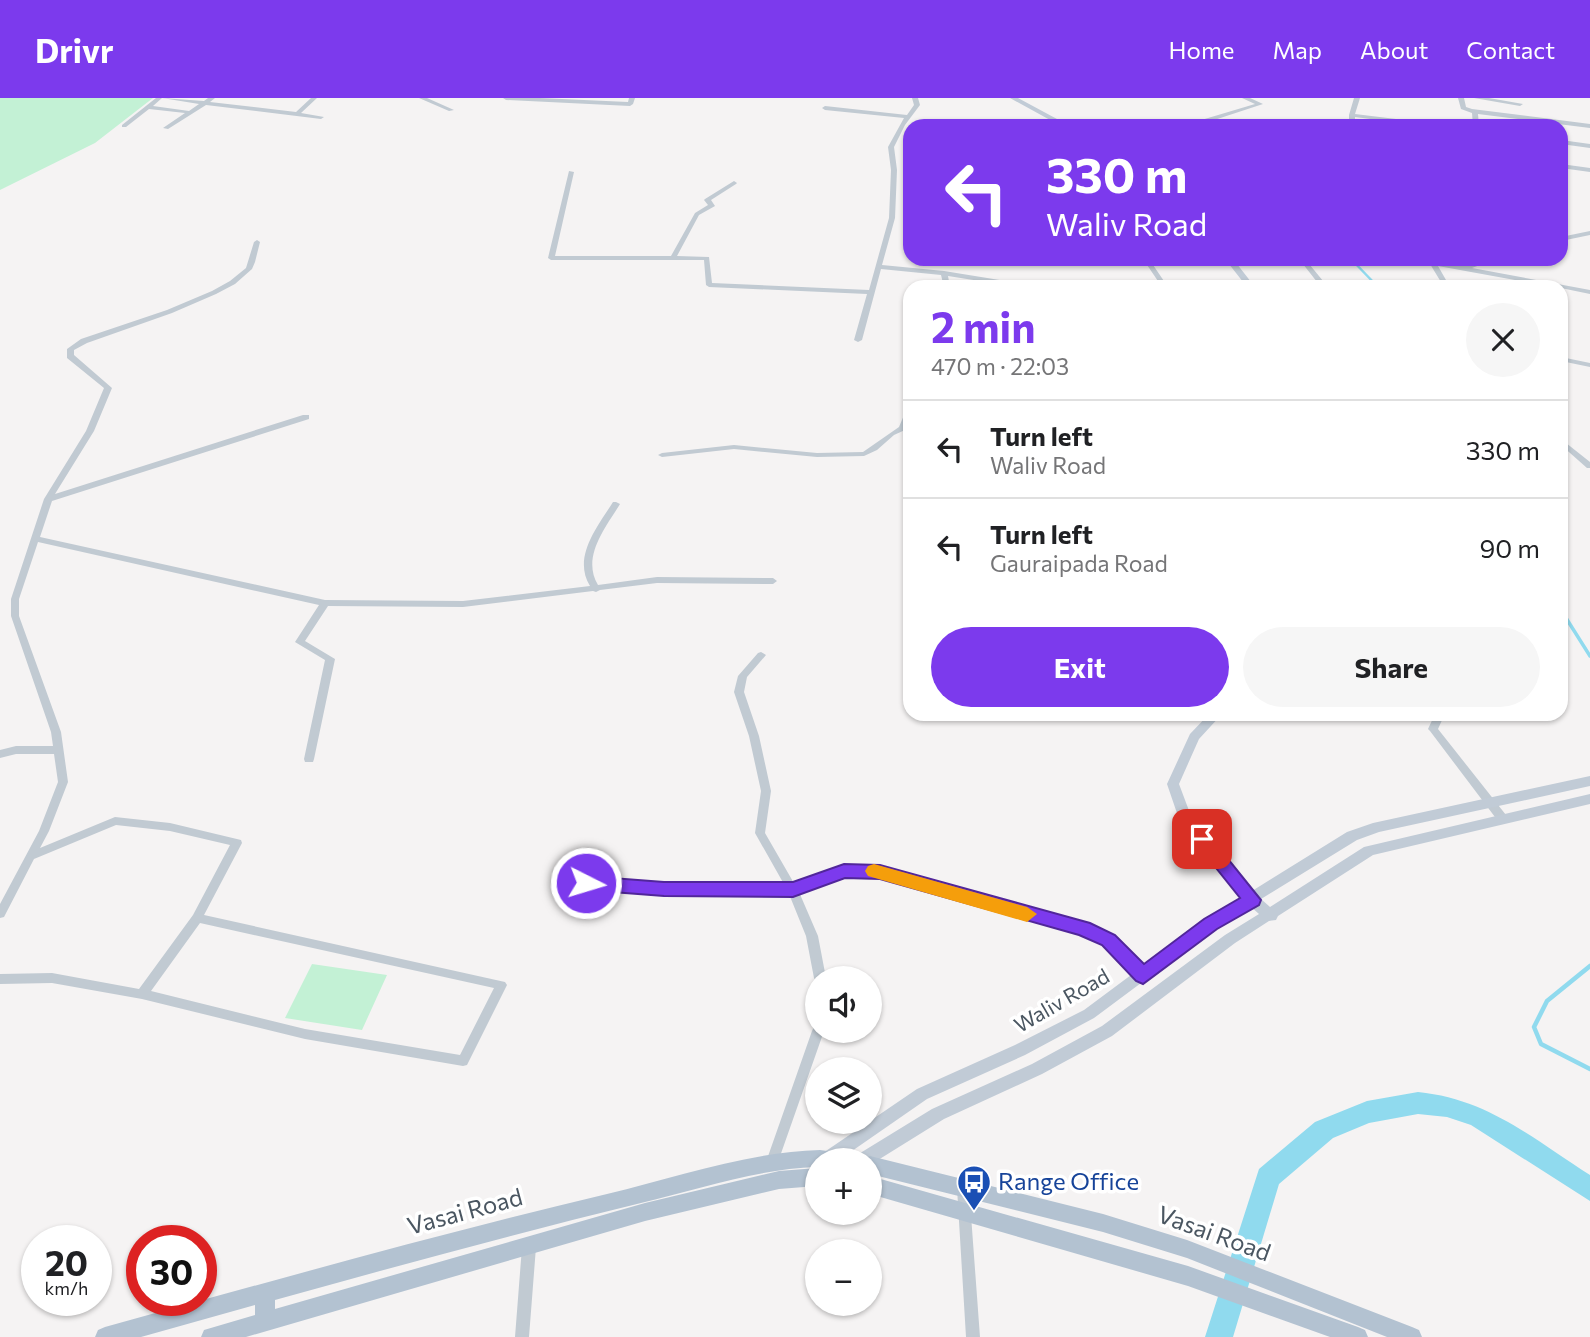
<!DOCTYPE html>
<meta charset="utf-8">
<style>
body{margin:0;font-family:Commissioner,sans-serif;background:#f6f6f6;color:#202124;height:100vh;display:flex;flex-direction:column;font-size:26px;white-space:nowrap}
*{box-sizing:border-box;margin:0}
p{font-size:23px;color:#757577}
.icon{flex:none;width:38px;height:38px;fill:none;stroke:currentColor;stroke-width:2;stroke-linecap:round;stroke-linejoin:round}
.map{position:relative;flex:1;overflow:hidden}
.panel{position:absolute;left:903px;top:182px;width:665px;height:441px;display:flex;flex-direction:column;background:#fff;border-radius:21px;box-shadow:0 2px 5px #0004}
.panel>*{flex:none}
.banner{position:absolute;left:903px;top:21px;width:665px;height:147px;border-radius:21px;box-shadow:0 2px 5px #0004;background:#7c3aed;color:#fff;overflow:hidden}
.controls{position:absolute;left:805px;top:868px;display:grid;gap:14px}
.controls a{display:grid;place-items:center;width:77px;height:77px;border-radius:50%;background:#fff;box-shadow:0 2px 5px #0004;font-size:35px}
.speed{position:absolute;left:21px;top:1127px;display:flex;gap:14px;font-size:35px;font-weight:700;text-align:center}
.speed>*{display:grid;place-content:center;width:91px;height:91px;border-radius:50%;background:#fff;box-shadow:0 2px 5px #0004;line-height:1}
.speed small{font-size:18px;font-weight:400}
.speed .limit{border:10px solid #d22;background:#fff;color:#111}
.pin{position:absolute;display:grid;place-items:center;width:60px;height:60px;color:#fff;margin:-30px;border-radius:14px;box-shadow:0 4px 10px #0006}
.me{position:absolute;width:77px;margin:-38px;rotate:95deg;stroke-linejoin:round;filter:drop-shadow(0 0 5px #0008)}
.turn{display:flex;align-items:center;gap:24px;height:147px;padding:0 28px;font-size:32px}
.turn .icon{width:91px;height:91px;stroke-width:2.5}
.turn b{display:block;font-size:49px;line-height:60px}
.round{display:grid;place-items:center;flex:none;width:74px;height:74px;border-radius:37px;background:#f6f6f6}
.summary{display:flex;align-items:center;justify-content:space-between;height:119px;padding:0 28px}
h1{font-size:42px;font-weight:700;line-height:52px;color:#7c3aed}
.action{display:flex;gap:14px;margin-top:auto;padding:14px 28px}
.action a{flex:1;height:80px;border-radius:42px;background:#7c3aed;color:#fff;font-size:28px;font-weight:700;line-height:80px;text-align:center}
.action a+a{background:#f6f6f6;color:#202124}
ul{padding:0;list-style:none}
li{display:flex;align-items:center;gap:21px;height:98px;padding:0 28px;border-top:2px solid #e0e0e0}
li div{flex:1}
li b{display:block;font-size:26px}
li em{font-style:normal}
header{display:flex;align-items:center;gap:42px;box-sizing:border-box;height:98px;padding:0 35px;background:#7c3aed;color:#fff}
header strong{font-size:33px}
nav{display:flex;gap:38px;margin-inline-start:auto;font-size:24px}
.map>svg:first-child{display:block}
</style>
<header>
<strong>Drivr</strong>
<nav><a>Home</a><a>Map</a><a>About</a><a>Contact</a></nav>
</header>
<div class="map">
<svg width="1590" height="1239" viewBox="0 0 1590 1239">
<rect width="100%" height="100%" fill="#f5f3f3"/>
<path fill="#c3f1d5" d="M0,0h153l-58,45 -95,47z
M312,866l75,11 -25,55 -77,-12z"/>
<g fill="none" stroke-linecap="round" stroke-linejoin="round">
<path stroke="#90daee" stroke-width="2.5" d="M1351,161l27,28"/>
<path stroke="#90daee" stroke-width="3.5" d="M1561,512l29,46"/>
<path stroke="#90daee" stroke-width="4.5" d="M1590,868l-43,35 -13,26 7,17 49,25
M1583,1086l7,-2"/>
<path fill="#90daee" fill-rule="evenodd" d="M1418,994c70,7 114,46 172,83v26l-119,-76 -24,-8 -29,-3 -49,9 -36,15 -54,46 -46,153h-28l54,-168 56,-47 52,-21z"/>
<path fill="#c1cad2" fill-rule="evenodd" d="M156,0h6l-9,8 36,5 10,-7 -37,-6 42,3 4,-3h7l-5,4 86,10 15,-14h6l-16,15 23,4 -3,2 -115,-14 -38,24 -5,-1 22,-15 -36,-4 -23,18h-4v-2z
M419,0h8l27,12 -5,1z
M503,0h37l88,4 1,-4h6l-2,6 -3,2 -124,-6z
M912,0h6l2,7 -15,20 -11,22 3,23 -2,48 -13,47 62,6 86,14 3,2h-15l-70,-11 2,11h-6l-3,-12 -60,-6 -19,71 -4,2 -4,-2 13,-46 -158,-7 -3,-2 -2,-25h-153l-3,-2 21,-87 5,1 -19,84h116l24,-43 13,-8 -4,-5 1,-1 29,-18 3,2 -1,1 -25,16 4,6 -16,9 -22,41 32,1 3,26 157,7 20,-72 2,-48 -3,-23 16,-29 -79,-8 -3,-2 3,-2 82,9 7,-10z
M1242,0h8l13,6 -64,21 -25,1 24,-5 57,-17z
M1354,0h6l-5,16 82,10 3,2h-16l-69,-9v9h-6v-11z
M1458,0h6l2,9 6,2 118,15v4l-112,-14 1,12h-6l-1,-13 -11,-4z
M1474,0h15l34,6 -3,2z
M1561,42l29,4v4l-29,-4z
M1561,66l29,4v4l-29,-4z
M1590,133v4l-29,6v-4z
M257,142l3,2 -5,20 -3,7 -17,15 -19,10 -44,19 -85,30 -13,7v5l38,33 -18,43 -39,63 248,-79h6v4l-257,82 -12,36 285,63 138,1 127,-15c-18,-29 8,-60 23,-84h3l4,2c-14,23 -39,53 -22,81l59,-8 116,1 4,3 -4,3 -116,-1 -57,7 -4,2 -3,-1 -130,16 -135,-1 -23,35 30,18 -21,100 -1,3h-8l-1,-3 21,-99 -30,-18 24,-37 -281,-63 -19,57v17l42,116 7,50 -19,49 -9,17 75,-31 55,6 71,17 1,3 -38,72 301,67 2,3 -40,80 -4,1 -158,-27 -163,-40 -90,-16 -52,1v-10l52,-1 87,16 54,-74 37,-70 -60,-14 -54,-6 -82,34 -30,58 -4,1v-14l39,-73 19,-49 -4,-28h-38l-16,4v-8l16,-4h37l-2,-14 -40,-116v-17l33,-100 42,-68 18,-43 -37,-30v-9l14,-10 86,-29 45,-19 18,-10 16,-13 8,-26zM200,825l294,65 -34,67 -155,-26 -154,-38z
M1143,161h6l19,28h-6z
M1299,161h6l23,28h-7z
M1418,161c15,0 30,7 45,7 11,-1 21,-7 33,-7l-24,9 118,22v4l-29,-6v-1h-8l-115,-21 12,21h-6l-14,-23z
M1561,259l29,6v4l-29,-6z
M907,310h3v11l-5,11 -11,5 -17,15 -13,6 -47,1 -83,-8 -72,8 -4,-2 4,-2 72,-8 83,8 46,-1 36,-25z
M1561,341l29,23v6h-3l-26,-23z
M761,554l5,3 -19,22 -3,15 15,44 12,55 -6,42 30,52 49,-18 18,-2 18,3 208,58 25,11 34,36 2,3 -2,3 -4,2 -4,-2 -34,-36 -24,-10 -201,-57c-34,-6 -50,5 -81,16l19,44 8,42h-9v4l-3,-4 -8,-42 -17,-42 -125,-1 -82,-7 -1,-3 1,-3 4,-1 78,6 121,1 -30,-53 6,-42 -12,-55 -15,-44 4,-16 20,-23z
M1435,616h16l-2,2 -6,2 -5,11 68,86 1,3 -1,3h-8l-68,-90 -2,-2z
M817,928v5h7l-46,131 -2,4 -4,2 -4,-2 -2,-4 46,-131 2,-4z
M963,1084l5,2 1,4 11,149h-14l-9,-149 1,-4z
M529,1143l5,1 2,5 -7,90h-14l7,-90 2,-5z"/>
<path fill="#c1cbd6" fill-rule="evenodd" d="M1010,0h8l52,28h-9z
M1225,161h8l22,28h-8z
M1209,616h13l-23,25 -20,45 12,32 61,75 95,-59 26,-9 217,-47v10l-211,46 -22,8 -96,59 9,8 94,-60 226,-53v10l-217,51 -95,61 -2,4 -7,1 -34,22 -123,93 -70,38 -98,45 -74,46v-5h-15l2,-5 75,-46 100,-45 70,-38 123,-91 34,-21 -9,-8 -35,22 -121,90 -69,37 -98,44 -88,61h-21l2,-5 97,-66 98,-44 69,-35 121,-90 37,-23 -62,-75 -13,-38 23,-50z"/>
<path fill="#b3c2d1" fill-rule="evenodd" d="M820,1052l29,4 3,6h-35v7c-60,2 -118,22 -176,36 -123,30 -244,63 -366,97v9l370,-106 134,-32 38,-3v18l-38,3 -134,32 -399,116h-45l3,-7 51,-15v-10l-114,32h-46l3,-7 7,-3c167,-46 334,-93 502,-133 70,-17 141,-42 213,-44z
M870,1058l233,58 84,26 225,87 7,3 3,7h-35l-200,-79 -84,-26 -233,-58v-14h-7z
M870,1078l318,90 170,61 7,3 3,7h-38l-142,-51 -318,-92z"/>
</g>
<path fill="#7c3aed" stroke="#51269a" stroke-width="2" d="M1202,734l6,2 53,66 -2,5 -42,24 -74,55 -7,-3 -34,-36 -23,-10 -199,-56 -35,-1 -52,19 -129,-1 -78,-6 -9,-7 9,-7 78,6h129l51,-18 36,1 210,58 25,12 29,29 60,-45 36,-21 -44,-55 -3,-4z"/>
<path fill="#f59e0b" d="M874,766l153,43 10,7 -10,8 -159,-46 -3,-5 3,-5z"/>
<defs>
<g id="bus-pin" transform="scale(1.75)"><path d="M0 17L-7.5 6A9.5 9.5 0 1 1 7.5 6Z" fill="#1a4fb4" stroke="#fff"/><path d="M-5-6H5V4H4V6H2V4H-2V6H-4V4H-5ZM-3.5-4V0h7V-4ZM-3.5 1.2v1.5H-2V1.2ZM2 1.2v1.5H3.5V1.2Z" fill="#fff"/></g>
</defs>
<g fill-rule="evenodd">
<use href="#bus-pin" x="974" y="1084"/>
</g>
<g text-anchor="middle" stroke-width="7" stroke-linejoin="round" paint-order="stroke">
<g font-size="21" fill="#4a5661" stroke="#fff">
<text transform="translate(1062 903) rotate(-30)" y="7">Waliv Road</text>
</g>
<g font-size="24" fill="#164399" stroke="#fff" text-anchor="start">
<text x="998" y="1092">Range Office</text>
</g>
<g font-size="24" fill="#4a5661" stroke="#fff">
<text transform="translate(465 1114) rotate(-15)" y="8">Vasai Road</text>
<text transform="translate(1214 1136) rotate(20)" y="8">Vasai Road</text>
</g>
</g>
</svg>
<div class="controls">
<a><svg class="icon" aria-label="sound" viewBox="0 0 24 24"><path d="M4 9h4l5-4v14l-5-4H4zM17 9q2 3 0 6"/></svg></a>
<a><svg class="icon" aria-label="layers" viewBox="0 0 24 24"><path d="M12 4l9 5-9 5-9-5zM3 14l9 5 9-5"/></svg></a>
<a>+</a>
<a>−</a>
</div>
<div class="speed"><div>20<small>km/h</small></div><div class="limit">30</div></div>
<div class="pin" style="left:1202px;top:741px;background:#d93025"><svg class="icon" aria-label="arrive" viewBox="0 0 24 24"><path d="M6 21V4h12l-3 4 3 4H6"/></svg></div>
<svg class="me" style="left:586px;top:785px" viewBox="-20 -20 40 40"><circle r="17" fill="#7c3aed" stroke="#fff" stroke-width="3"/><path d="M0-11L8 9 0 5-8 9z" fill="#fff"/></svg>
<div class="banner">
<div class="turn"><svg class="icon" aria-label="left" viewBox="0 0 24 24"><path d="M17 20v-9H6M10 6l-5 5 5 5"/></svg><div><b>330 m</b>Waliv Road</div></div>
</div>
<section class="panel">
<div class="summary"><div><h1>2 min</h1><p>470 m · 22:03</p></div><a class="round"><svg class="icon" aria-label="close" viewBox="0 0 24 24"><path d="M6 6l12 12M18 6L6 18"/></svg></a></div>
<ul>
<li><svg class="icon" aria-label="left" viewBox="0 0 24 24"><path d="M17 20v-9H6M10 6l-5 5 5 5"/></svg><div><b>Turn left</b><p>Waliv Road</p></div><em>330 m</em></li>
<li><svg class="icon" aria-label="left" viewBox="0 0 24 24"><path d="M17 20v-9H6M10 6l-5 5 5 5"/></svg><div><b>Turn left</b><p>Gauraipada Road</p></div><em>90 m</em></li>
</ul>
<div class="action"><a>Exit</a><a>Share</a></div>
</section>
</div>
